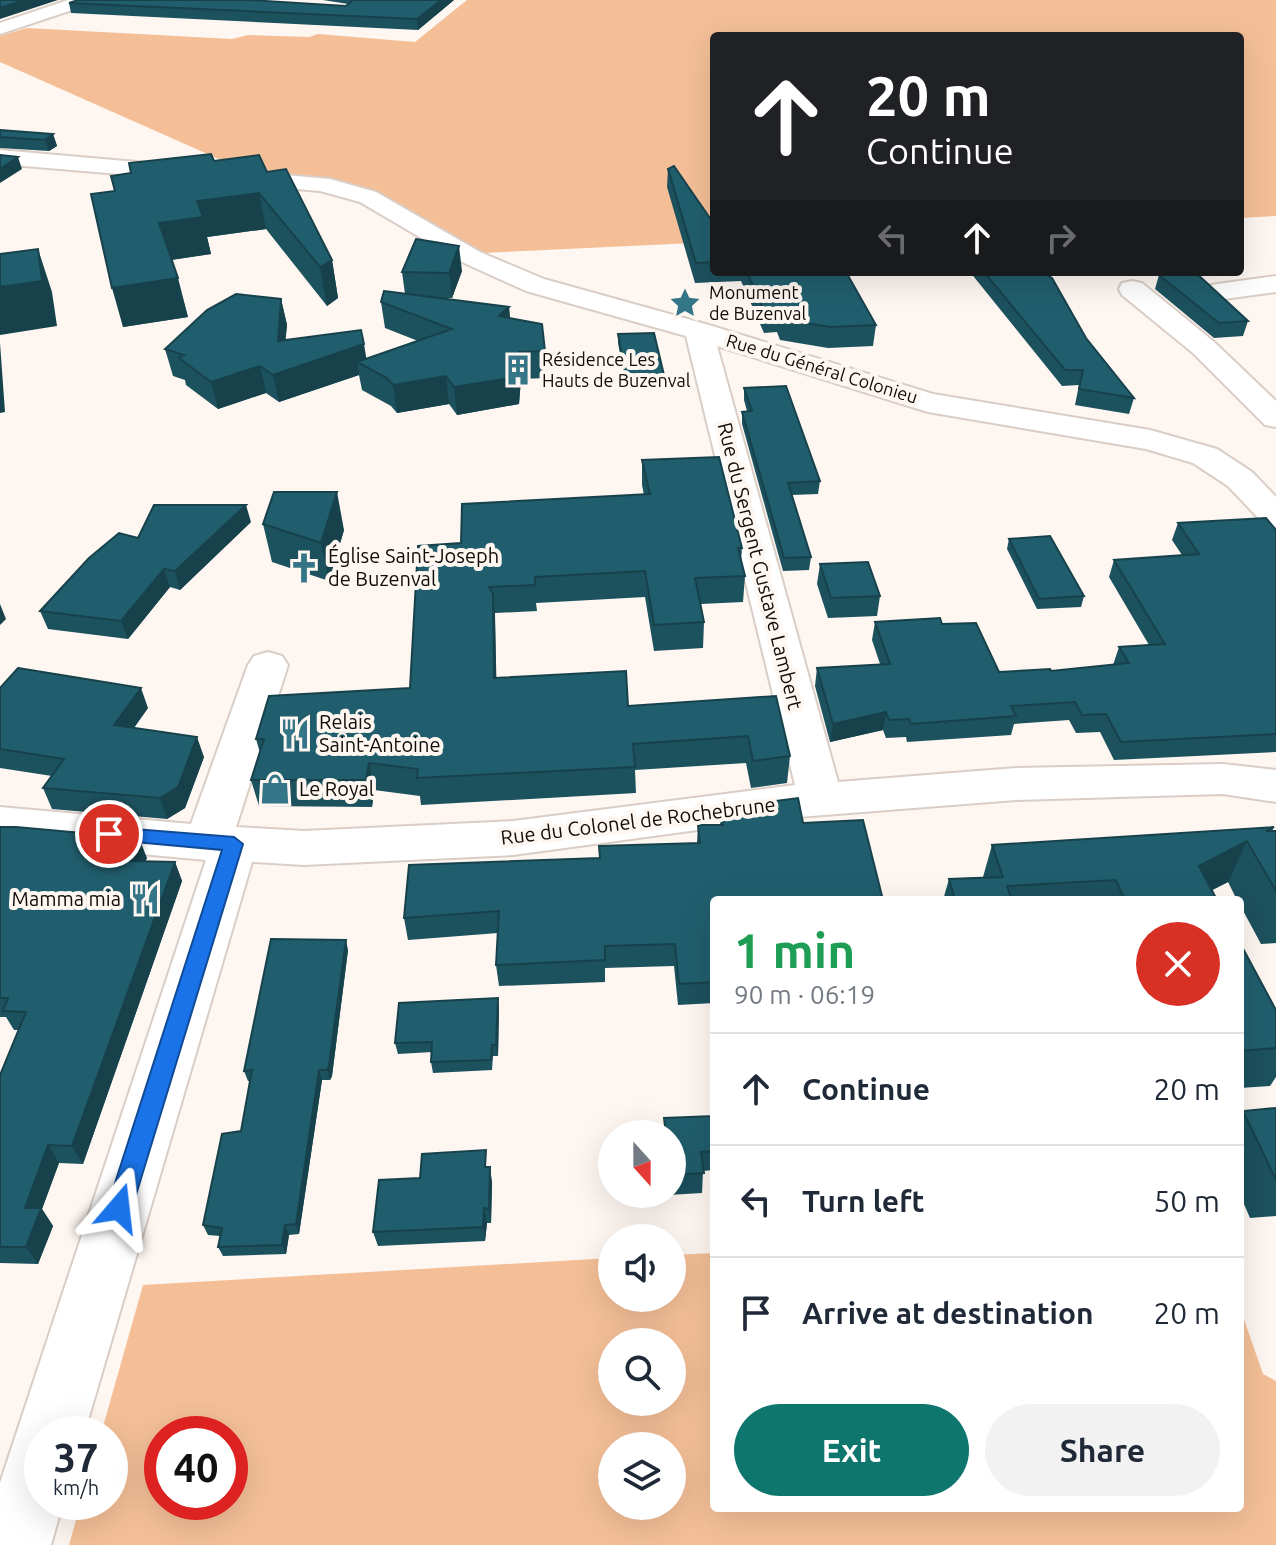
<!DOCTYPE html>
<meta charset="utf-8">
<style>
body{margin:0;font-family:Ubuntu,sans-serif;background:#f2f2f3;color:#1f2937;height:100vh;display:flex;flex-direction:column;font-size:30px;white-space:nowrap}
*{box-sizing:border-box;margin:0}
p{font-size:26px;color:#747a83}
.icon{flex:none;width:44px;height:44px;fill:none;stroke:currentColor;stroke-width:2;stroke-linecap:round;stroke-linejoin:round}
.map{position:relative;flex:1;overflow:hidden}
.drawer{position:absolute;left:710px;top:896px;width:534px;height:616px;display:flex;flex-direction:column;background:#fff;border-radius:8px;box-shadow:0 8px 32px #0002}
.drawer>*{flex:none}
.top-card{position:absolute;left:710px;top:32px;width:534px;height:244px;border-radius:8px;box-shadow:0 8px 32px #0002;background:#202124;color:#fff;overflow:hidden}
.needle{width:52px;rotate:159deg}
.tools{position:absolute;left:598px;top:1120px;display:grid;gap:16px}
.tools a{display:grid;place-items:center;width:88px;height:88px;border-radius:50%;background:#fff;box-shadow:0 8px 32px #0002;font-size:40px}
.speed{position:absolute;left:24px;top:1416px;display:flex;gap:16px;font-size:40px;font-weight:700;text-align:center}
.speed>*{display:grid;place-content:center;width:104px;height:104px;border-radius:50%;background:#fff;box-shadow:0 8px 32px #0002;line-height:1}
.speed small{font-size:20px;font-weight:400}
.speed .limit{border:12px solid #d22;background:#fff;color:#111}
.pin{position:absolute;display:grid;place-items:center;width:68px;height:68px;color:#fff;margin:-34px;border:4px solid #fff;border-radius:50%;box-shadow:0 2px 8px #0007}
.me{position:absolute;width:88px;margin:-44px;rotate:17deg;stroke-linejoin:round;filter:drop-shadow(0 0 6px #0008)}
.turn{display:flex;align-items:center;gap:28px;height:168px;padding:0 24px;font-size:36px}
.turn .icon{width:104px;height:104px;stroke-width:2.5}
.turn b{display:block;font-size:56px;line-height:68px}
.lanes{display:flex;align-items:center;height:76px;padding:0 24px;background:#0003;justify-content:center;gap:40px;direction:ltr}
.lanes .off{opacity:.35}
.round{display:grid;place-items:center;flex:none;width:84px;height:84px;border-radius:42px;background:#f2f2f3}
.summary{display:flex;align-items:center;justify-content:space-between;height:136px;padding:0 24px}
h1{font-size:48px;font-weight:700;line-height:60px;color:#1e9e55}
.button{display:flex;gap:16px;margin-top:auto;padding:16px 24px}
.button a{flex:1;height:92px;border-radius:48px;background:#0f766e;color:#fff;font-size:32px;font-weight:700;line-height:92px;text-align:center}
.button a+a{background:#f2f2f3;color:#1f2937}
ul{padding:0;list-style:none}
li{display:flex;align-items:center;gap:24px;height:112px;padding:0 24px;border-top:2px solid #e0e1e3}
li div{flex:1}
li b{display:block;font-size:30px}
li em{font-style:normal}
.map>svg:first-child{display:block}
</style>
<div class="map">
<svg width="1276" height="1545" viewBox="0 0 1276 1545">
<rect width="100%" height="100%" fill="#fef6f1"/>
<path fill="#f4bf97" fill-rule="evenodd" d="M467,0h809v216l-36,2v-182h-526v206l-232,11 -102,-60 -43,-11 -80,-6 -257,-114v-26l27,-8 205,11 16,-4 61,2 9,-3 97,8z
M714,1253v255h526v-200l23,66 13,7v164h-1207l12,-43h29v-68h-9l42,-149 469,-27v40h60v-43zM612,1342h60v60h-60zM162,1434h68v68h-68zM672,1446v60h-60v-60z"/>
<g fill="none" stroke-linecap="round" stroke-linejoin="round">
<g stroke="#dacdc5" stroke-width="4">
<path id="minor" d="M68,0h24l-2,4 -90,30v-11z
M0,150l330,29 46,13 104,60 64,27 165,46 224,69 217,36 67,19 35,23 24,25v30l-12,-3 -36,-38 -35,-23 -47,-14 -218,-37 -211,-66 121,436 178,-14 207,-4 53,6v32l-53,-8 -207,6 -230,18 -273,37 -209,10 -52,-3 -168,572h-42v68h21l-12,43h-51v-62l206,-623 -206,-19v-34l191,17 57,-159 6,-9 14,-4 14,4 6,9 -52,162 68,4 209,-10 282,-36 -109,-449 -160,-45 -64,-29 -102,-60 -40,-11 -320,-27z
M1276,276v16l-59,8 -10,-2 -4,-6 4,-6 10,-2z
M1132,281l10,2 71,58 63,60v26l-11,-2 -72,-72 -71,-58 -3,-6 3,-6z"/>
</g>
<use href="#minor" fill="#fff" fill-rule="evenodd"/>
</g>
<path fill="#1c515e" d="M323,0h131l-36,30 -347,-17 -2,-10 277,3 2,-2z
M0,130l53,4 4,12 -8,5 -49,-3z
M214,161l53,11 65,88 6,38 -11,8 -61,-77 -59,8 4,17 -39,6 16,57 -65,10 -8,-136 16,-18z
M668,169l46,55v48h132l30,53 -3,21 -45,2 -48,-8 -3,-8 -13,1 -23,-52 -46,2 -28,-96z
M462,271l-10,27h-11l68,9 1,11 35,33 2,27 -26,1 -2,25 -62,11 -8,-11 -52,9 -6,-7 -29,-16 -3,-15 -80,27 -13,-9 -48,16 -32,-24 -1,-5 -12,-4 -8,-27 116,-50 6,26 -2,15 82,19 51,-18 -33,-13 -4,-26 24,-8 -3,-22z
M970,272h75v2l41,64 48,60 -5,16 -54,-9 4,-20 -17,1z
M1159,275l89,46 -5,15 -29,2 -59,-49z
M618,334l46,41v10l-38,1 -8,-43z
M744,388l76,93 -2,13 -26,1 19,62 -2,13 -26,1 -41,-147v-12l5,-1 -3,-11z
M642,460l100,88 -1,13 4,15 -2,26 -42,2 3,18 -1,26 -49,3 -9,-54 -109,6 1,8 -42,2 1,65 132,28 148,-10 14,60 -3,27 -36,5 -5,-25 -111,7 1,23 -215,12 -1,-9 -46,-6 -2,17 -113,-1 -8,-26 9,-27 -4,-14 154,-51 51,-145 183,-48 -2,-10z
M251,522l-71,68 -10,-3 -42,52 -80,-10 -8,-18 98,-73z
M1178,523l98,7v222l-162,8 -14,-28 -24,1 -7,-13 -55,4 -3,11 -104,7 -1,-5 -20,1 -3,-8 -53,12 -15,-56 2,-18 63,-4 -8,-24 3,-18 67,2 57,48 52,-1 62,-6 6,-18 30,-2 -40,-68 5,-17 68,-5 -10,-15z
M263,524l81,6 -15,51 -57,-19z
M1009,539l75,57 -3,11 -44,2 -30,-60z
M820,564l60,32 -3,20 -49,2 -11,-34z
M0,688l148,20 -14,20 70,29 -19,51 -18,11 -115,-10 -9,-21 9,-12 -52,-8z
M798,798l-84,102v103l-36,2 -4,-39 -69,2v14l-106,4 -3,-21 2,-32 -90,7 -4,-22 196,-60 97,-15 1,-18h22l1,-12 38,-4 1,-6z
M0,827l147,31 -2,3 30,1 7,19 -99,283 -24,-1 -17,46 11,17 -15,38 -38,-1v-188l19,-45h-5l-8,-13h-6z
M1274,827l-2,4h4v112l-15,1 -21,-39v-5h-3l-9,-18 -16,8 5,10h-274l6,-21 34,-2 9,-32z
M1240,943l36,67v67l-6,9 -30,2z
M348,950l-16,126 -2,4h-8l-23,154 -10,1 -3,19 -63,2 -5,-9 2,-11 -12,-1 -5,-10 38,-94 9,-50h-2l-4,-10z
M499,1008l-1,48h-5l-1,14 -59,3 -2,-11 1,-10 -34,2 -3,-11z
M1276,1108v108l-26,2 -10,-23v-79l3,-5z
M714,1116v54l-11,1 -1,22 -34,2 4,-1v-60h-8v-16z
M488,1167l4,15 -1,41h-4l-2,18 -107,5 -5,-14 47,-54z"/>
<path fill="#17424c" d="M24,0h34l-58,19v-11z
M441,0h13l-36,30 -1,-11z
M53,134l4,12 -8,5 -4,-11z
M18,157l4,12 -22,14v-14z
M259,193l7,36 -59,8 4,17 -42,6 -10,-37 38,-22z
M459,246l3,25 -10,27 -3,-25z
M38,249l14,43 5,34 -57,9v-48z
M332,260l6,38 -11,8 -7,-39z
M178,278l10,39 -65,10 -11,-39z
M281,299l6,26 -4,43 -5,-27z
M509,307l2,26 -12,-17z
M0,343l5,69 -5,1z
M364,344l4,24 -11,-6 2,13 -80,27 -6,-27z
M519,352l2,27 -2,25 -62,11 -3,-28z
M260,366l6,27 -48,16 -7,-27z
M446,376l3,28 -52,9 -4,-28z
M337,492l7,38 -15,51 -8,-38z
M246,505l5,17 -71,68 -5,-19z
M164,569l6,18 -42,52 -7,-18z
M493,594l2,26 2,85 -3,-27z
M0,604l6,15 -6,6z
M141,688l7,20 -27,37 -7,-20z
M886,712l-3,18 -53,12 3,-18z
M197,737l7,20 -19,51 -18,11 -7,-21z
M369,763l5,27 -2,17 -6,-27z
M139,838l8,20 -10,22 -8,-19z
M1247,841l-19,41 -35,18 6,-34z
M175,862l7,19 -99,283 -11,-18z
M346,940l2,10 -16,126 -2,4 -3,-10z
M498,998l1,10 -1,48 -2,-11z
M319,1070l3,10 -23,154 -3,-10z
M48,1145l11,18 -17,46 11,17 -15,38 -12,-17 -1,-39z
M490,1167l2,15 -1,41 -2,-14z
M484,1208l3,15 -2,18 -2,-14z
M285,1225l4,10 -3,19 -4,-9z"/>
<path fill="#215e6d" stroke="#17424c" stroke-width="2" d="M0,0h24l-24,8z
M78,0h171l97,6 7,-6h88l-24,19 -348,-16z
M0,130l53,4 -8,6 -45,-3z
M211,154l3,7 45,-6 8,17 19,-3 46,91 -12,7 -61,-74 -62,8 6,16 -44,6 19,55 -66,10 -21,-94 24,-3 -4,-15 20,-3 -2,-10z
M0,155l18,2 -18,12z
M674,166l40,58v38l-18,1 -28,-94z
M416,239l43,7 -10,27 -47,-1z
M38,249l4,32 -42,6v-33z
M747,272h99l30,53 -46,2 -48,-8 -3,-7 -14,1z
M984,272h58l10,6 34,60 48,60 -55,-9 4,-19h-18z
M1195,272l53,49 -29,2 -60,-48z
M384,291l125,16 -10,9 43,8 3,27 -26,1 -2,25 -63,10 -8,-11 -53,9 -6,-7 -30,-16 95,-33 -71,-27z
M236,294l45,5 -3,42 83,-11 3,14 -91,31 -13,-9 -49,16 -32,-24 5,-3 -19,-6 42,-39z
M654,333l10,42 -38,2 -8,-43z
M786,386l34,95 -32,2 23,74 -27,1 -42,-146 10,-1 -8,-23z
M719,457l23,91h-4l7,28 -50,2 9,44 -50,3 -9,-54 -110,6v8l-46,2 4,7 1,84 132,-7 2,35 148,-10 14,60 -37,5 -5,-25 -115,8 2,23 -218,11 1,-9 -49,-6 -3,17h-115l13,-41h-8l13,-43 141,-8 8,-142 43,-3 1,-39 188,-10 -8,-34z
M274,492h63l-16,51 -58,-19z
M154,505h92l-71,66 -11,-2 -43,52 -81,-10 49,-53 30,-25 19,5z
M1266,518l10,12v204l-155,8 -15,-28 -24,1 -7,-13 -64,4 5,10 -105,8 -2,-5 -20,1 -3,-8 -53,12 -16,-56 73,-4 -15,-42 65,-4 2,6 34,-1 23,49 51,-3 1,2 78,-8 -10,-16 46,-3 -51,-84 85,-6 -21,-31z
M1050,536l34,60 -45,3 -30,-60z
M868,562l12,34 -49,2 -11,-34z
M18,668l123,20 -27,37 83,12 -19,50 -18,11 -117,-10 21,-29 -64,-10v-61z
M798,798l5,25 60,-3 20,80h-169v82l-35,2 -4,-40 -70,2v14l-109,5 3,-54 -95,7 5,-53 191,-7 -1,-12 101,-3 -2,-18h25l-2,-12 40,-4 -1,-6z
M0,827h16l123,11 -10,23 46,1 -103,284 -24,-1 -23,63h16l-15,39h-26v-172l26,-63 -23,-1 5,-13h-8z
M1274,827l-8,4h10v60l-29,-50 -48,25 18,34h-92l-9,-20 -109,6 5,14h-57l-6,-21 54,-2 -11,-32z
M271,939l75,1 -17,125 -2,5h-8l-23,154 -11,1 -3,20 -64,2 4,-19 -19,-3 19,-91 19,-3 11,-61 -8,1z
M1240,943l36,67v38l-36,3z
M498,998l-2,47h-4l-1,15 -60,2 1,-20 -37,1 4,-40z
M1276,1108v72l-33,-69z
M714,1116v35l-13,1 3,21 -32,2v-41h-6l-2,-16z
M486,1150l-1,17h5l-1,42 -5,-1 -1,19 -110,5 6,-52 41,-2 2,-24z"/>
<path fill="#1a73e8" stroke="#114b97" stroke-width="2" d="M109,827l125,10 9,7 -111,364 -4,9 -9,3 -8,-3 -4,-9 115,-358 -120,-11 -3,-5z"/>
<defs>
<g id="sight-bare" transform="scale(2.4)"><path d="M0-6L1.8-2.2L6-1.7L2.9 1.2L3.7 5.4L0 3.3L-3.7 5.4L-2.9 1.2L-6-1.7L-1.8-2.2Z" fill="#347687" stroke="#fef6f1" stroke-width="2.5" paint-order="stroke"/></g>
<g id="building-bare" transform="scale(2.4)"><path d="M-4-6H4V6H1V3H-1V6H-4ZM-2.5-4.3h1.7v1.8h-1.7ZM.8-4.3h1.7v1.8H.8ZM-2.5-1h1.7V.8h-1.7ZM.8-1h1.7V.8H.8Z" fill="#347687" stroke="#fef6f1" stroke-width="2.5" paint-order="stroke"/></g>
<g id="church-bare" transform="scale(2.4)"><path d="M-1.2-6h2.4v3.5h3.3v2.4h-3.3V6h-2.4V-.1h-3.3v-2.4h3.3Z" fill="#347687" stroke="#fef6f1" stroke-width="2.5" paint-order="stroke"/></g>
<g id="restaurant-bare" transform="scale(2.4)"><path d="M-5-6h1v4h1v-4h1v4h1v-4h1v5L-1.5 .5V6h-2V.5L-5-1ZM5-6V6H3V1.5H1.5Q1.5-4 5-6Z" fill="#347687" stroke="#fef6f1" stroke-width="2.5" paint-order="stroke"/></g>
<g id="shop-bare" transform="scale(2.4)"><path d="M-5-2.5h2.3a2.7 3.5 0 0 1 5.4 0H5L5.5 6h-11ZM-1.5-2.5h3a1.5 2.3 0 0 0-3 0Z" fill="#347687" stroke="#fef6f1" stroke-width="2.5" paint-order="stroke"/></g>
</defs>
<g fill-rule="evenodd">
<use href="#sight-bare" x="685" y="303"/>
<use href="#building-bare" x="518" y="370"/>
<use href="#church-bare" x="304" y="568"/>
<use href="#restaurant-bare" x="295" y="734"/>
<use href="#shop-bare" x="275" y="789"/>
<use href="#restaurant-bare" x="145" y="899"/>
</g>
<g text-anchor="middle" stroke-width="8" stroke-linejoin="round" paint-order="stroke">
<g font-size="18" fill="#100c09" stroke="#fef6f1" text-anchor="start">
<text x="709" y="299">Monument<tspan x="709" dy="21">de Buzenval</tspan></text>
<text x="542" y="366">Résidence Les<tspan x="542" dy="21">Hauts de Buzenval</tspan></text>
</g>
<g font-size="18" fill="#100c09" stroke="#fef6f1">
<text transform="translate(822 369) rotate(17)" y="6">Rue du Général Colonieu</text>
</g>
<g font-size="20" fill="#100c09" stroke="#fef6f1" text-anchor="start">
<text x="328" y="563">Église Saint-Joseph<tspan x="328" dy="23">de Buzenval</tspan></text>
<text x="319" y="729">Relais<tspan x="319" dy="23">Saint-Antoine</tspan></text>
<text x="299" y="796">Le Royal</text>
<text x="121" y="906" text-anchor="end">Mamma mia</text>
</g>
<g font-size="20" fill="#100c09" stroke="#fef6f1">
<text transform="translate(760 566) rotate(76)" y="7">Rue du Sergent Gustave Lambert</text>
<text transform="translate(638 821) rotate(-7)" y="7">Rue du Colonel de Rochebrune</text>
</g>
</g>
</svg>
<div class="tools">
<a><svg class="needle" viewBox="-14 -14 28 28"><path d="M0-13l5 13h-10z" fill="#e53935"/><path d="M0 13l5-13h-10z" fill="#747a83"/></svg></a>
<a><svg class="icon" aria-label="sound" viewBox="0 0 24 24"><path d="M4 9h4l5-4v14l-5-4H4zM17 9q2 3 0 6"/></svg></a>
<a><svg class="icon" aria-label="search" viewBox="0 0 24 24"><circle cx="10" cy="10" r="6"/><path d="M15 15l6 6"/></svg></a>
<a><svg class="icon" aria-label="layers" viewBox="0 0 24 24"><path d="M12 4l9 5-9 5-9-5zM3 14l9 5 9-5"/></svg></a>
</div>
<div class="speed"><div>37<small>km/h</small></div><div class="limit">40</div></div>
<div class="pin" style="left:109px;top:834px;background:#d93025"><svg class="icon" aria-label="arrive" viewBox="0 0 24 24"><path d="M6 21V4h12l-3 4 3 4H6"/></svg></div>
<svg class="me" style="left:119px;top:1208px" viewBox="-20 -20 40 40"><path d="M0-17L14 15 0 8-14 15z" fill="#1a73e8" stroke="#fff" stroke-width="4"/></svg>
<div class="top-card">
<div class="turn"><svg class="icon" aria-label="ahead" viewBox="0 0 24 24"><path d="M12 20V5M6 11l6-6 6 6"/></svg><div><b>20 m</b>Continue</div></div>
<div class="lanes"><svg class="icon off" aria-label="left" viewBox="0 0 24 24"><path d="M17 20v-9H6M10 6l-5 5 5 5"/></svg><svg class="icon" aria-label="ahead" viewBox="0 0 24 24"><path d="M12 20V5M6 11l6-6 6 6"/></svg><svg class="icon off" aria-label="right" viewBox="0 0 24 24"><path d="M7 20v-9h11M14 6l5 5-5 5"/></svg></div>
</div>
<section class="drawer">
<div class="summary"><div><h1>1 min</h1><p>90 m · 06:19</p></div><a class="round" style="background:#d93025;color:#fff"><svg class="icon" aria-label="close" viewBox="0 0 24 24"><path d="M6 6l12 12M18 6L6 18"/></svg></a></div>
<ul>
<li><svg class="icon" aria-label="ahead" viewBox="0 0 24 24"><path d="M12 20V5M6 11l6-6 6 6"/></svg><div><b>Continue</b></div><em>20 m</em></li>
<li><svg class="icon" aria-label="left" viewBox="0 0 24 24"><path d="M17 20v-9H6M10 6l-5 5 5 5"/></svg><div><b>Turn left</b></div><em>50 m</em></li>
<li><svg class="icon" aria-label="arrive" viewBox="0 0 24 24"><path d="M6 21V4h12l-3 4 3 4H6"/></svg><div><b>Arrive at destination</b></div><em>20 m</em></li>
</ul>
<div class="button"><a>Exit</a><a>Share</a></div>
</section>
</div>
